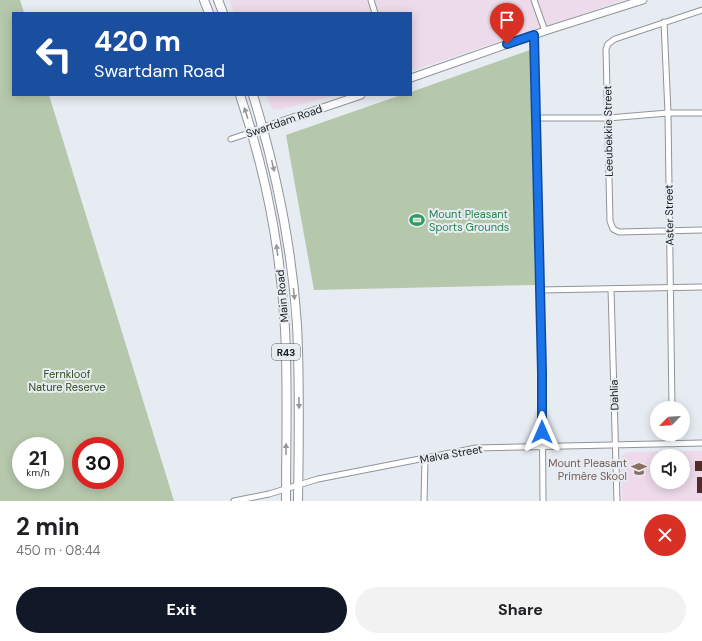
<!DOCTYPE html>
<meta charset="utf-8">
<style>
body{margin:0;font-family:"DM Sans",sans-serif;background:#f2f2f2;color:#202124;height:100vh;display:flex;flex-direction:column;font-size:15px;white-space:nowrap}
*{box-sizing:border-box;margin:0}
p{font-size:13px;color:#757577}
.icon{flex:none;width:22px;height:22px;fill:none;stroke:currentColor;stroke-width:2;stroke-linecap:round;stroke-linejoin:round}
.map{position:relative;height:501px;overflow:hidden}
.sheet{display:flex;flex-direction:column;background:#fff;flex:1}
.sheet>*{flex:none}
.hud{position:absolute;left:12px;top:12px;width:400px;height:84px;border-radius:0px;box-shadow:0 2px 10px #0003;background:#1a4fa0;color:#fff;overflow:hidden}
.needle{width:26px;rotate:246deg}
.buttons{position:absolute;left:650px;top:401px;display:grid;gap:8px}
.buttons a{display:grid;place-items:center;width:40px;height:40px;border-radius:50%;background:#fff;box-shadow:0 2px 10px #0003;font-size:20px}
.speed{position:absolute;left:12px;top:437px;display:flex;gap:8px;font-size:20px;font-weight:700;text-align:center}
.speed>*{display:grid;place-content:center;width:52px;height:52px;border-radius:50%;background:#fff;box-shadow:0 2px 10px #0003;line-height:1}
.speed small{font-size:10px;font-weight:400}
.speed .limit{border:6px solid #d22;background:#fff;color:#111}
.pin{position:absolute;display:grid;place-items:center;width:34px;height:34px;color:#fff;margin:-41px -17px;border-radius:50% 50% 50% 0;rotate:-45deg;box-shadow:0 0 4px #0007}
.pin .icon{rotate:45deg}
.me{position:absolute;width:44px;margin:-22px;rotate:0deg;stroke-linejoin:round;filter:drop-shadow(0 0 3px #0008)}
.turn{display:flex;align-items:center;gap:14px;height:84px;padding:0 16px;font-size:18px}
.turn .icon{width:52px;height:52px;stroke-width:2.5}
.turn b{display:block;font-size:28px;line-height:34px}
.round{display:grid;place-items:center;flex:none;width:42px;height:42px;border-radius:21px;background:#f2f2f2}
.overview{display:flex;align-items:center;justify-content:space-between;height:68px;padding:0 16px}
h1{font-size:24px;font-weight:700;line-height:30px}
.cta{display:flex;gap:8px;margin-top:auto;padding:8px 16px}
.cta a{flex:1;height:46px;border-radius:24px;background:#111827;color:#fff;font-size:16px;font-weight:700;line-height:46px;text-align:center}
.cta a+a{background:#f2f2f2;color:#202124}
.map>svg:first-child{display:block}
</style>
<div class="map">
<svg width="702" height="501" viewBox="0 0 702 501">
<rect width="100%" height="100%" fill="#e7ecf2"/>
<path fill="#eddbeb" d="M229,0h395l-213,71v-58h-177z
M266,95h71l-57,15 -8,-1z"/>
<path fill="#eedaea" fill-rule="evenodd" d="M702,451v50h-80l-1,-44 6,-5zM657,456h26v26h-26z"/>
<path fill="#b6c8ac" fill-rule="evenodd" d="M0,0h20l4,13h-11v82h36l125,406h-174zM21,446h34v34h-34zM81,446h34v34h-34z
M530,50l5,235 -221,5 -28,-155 115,-40h10v-3z"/>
<path fill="#502d28" d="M695,461h7v10h-7z
M697,477h5v16h-5z"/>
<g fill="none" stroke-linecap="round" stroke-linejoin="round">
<g stroke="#90949a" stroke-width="7">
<path id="street" d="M371,0l4,13
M534,0l11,31
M702,10l-87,29 -7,5 -2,5 4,172 3,8 6,3 83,-2
M664,22l4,91 4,295
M534,35l8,337 1,129
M536,118h72l60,-5h34
M231,139l21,-7
M611,289l6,212
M540,290l162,-3
M673,434v10
M234,501l35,-7 49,-15 158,-31 226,-5
M424,501l1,-42"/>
</g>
<g stroke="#90949a" stroke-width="9">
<path id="secondary" d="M411,78l134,-47 98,-31
M252,132l109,-37"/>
</g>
<g stroke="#90949a" stroke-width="10">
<path id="primary" d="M204,0l5,13
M218,0l5,13
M240,95c25,75 41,154 45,234 3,57 1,115 1,172
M253,95c23,75 39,151 44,230 3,58 2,117 1,176"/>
</g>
<use href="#street" stroke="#fff" stroke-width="5"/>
<use href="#secondary" stroke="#fff" stroke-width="7"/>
<use href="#primary" stroke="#fff" stroke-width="8"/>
</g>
<defs><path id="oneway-solid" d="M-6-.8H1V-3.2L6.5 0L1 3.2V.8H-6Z"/></defs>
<g fill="#989899">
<use href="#oneway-solid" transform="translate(246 113) rotate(-108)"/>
<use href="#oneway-solid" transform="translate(273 166) rotate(77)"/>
<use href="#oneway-solid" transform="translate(277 250) rotate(-97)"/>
<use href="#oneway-solid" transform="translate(294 294) rotate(84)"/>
<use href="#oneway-solid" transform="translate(299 403) rotate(90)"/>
<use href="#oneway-solid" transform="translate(286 449) rotate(-90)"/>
</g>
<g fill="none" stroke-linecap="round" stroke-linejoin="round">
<g stroke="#114b97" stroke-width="10">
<path id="route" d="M507,44l27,-9 8,337v60"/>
</g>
<use href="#route" stroke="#1a73e8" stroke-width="7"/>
</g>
<defs>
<g id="stadium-bare" transform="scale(1.2)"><path d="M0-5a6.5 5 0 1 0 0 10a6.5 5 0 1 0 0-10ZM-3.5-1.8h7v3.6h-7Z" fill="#2e9e5b" stroke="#e7ecf2" stroke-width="2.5" paint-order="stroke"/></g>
<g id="school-bare" transform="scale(1.2)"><path d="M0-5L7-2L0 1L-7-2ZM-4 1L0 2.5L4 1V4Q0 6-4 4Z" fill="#8d6e63" stroke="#e7ecf2" stroke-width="2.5" paint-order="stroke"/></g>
</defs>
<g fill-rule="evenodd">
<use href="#stadium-bare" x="417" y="220"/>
<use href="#school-bare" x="639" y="469"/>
</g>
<g text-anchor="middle" stroke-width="4" stroke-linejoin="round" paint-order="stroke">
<rect fill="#e7ecf2" stroke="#575a5d" stroke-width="1" x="272" y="344" width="28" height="16" rx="3"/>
<g font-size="10" font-weight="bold" fill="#191b1d">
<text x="286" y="356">R43</text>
</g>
<g font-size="11" fill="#191b1d" stroke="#e7ecf2">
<text transform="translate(284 121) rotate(-19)" y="4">Swartdam Road</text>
<text transform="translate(608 131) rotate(-91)" y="4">Leeubekkie Street</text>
<text transform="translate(669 215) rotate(-91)" y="4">Aster Street</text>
<text transform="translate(282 296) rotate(-95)" y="4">Main Road</text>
<text transform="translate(614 395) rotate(-92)" y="4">Dahlia</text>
<text transform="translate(451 454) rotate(-10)" y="4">Malva Street</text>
</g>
<g font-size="11" fill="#27864d" stroke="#e7ecf2" text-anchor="start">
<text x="429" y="218">Mount Pleasant<tspan x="429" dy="13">Sports Grounds</tspan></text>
</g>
<g font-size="11" fill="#2e4a18" stroke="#e7ecf2">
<text x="67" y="378">Fernkloof<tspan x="67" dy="13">Nature Reserve</tspan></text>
</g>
<g font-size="11" fill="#785e54" stroke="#e7ecf2" text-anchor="end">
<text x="627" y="467">Mount Pleasant<tspan x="627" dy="13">Primêre Skool</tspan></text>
</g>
</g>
</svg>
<div class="buttons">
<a><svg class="needle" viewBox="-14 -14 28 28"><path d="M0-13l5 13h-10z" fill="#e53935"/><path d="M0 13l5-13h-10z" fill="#757577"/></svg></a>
<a><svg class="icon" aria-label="sound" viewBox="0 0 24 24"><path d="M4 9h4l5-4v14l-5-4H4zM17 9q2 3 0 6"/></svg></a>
</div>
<div class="speed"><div>21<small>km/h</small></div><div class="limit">30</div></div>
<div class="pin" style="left:507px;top:44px;background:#d93025"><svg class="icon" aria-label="arrive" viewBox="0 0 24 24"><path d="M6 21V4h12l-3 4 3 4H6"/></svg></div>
<svg class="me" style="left:542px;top:432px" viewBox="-20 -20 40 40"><path d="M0-17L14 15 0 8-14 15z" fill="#1a73e8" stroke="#fff" stroke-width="4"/></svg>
<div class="hud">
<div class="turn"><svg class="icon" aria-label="left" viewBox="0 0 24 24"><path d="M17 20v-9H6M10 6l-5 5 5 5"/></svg><div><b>420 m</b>Swartdam Road</div></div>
</div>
</div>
<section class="sheet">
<div class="overview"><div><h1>2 min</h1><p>450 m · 08:44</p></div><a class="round" style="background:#d93025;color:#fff"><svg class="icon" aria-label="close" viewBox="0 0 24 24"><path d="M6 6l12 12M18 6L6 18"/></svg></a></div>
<div class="cta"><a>Exit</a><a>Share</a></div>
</section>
